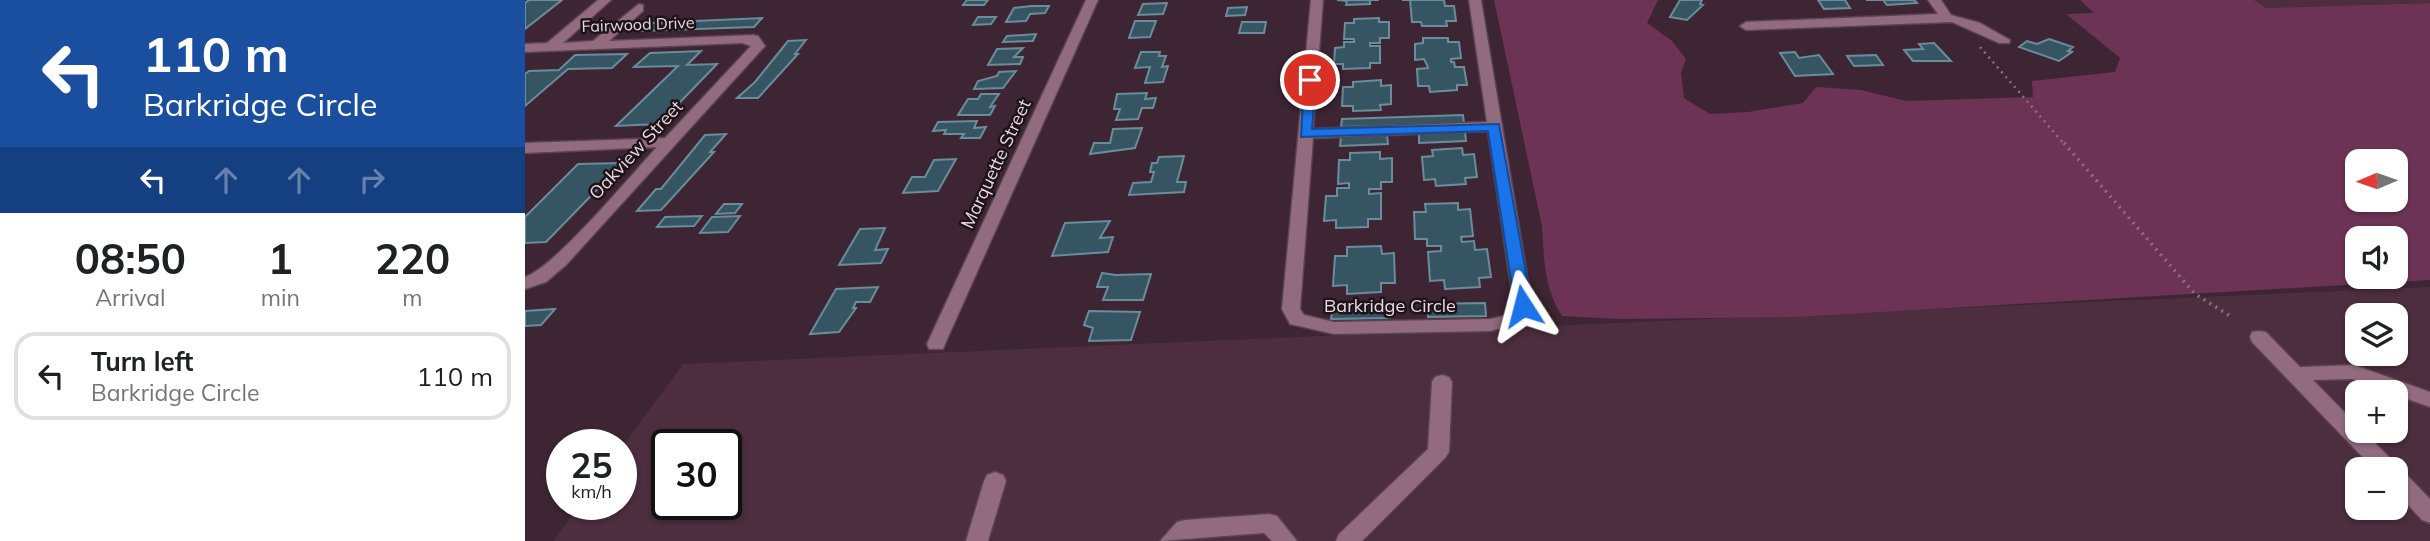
<!DOCTYPE html>
<meta charset="utf-8">
<style>
body{margin:0;font-family:Mulish,sans-serif;background:#f2f2f2;color:#202124;height:100vh;display:flex;flex-direction:column;font-size:26px;white-space:nowrap}
*{box-sizing:border-box;margin:0}
p{font-size:23px;color:#757577}
.icon{flex:none;width:38px;height:38px;fill:none;stroke:currentColor;stroke-width:2;stroke-linecap:round;stroke-linejoin:round}
.map{position:relative;flex:1;overflow:hidden}
.drawer{display:flex;flex-direction:column;background:#fff;width:525px}
.drawer>*{flex:none}
.top-card{background:#1a4fa0;color:#fff;overflow:hidden}
.needle{width:46px;rotate:268deg}
.fabs{position:absolute;left:1820px;top:149px;display:grid;gap:14px}
.fabs a{display:grid;place-items:center;width:63px;height:63px;border-radius:14px;background:#fff;box-shadow:0 2px 5px #0004;font-size:35px}
.speed{position:absolute;left:21px;top:429px;display:flex;gap:14px;font-size:35px;font-weight:700;text-align:center}
.speed>*{display:grid;place-content:center;width:91px;height:91px;border-radius:50%;background:#fff;box-shadow:0 2px 5px #0004;line-height:1}
.speed small{font-size:18px;font-weight:400}
.speed .limit{border:4px solid #111;border-radius:10px;background:#fff;color:#111}
.pin{position:absolute;display:grid;place-items:center;width:60px;height:60px;color:#fff;margin:-30px;border:4px solid #fff;border-radius:50%;box-shadow:0 2px 7px #0007}
.me{position:absolute;width:77px;margin:-38px;rotate:351deg;stroke-linejoin:round;filter:drop-shadow(0 0 5px #0008)}
.turn{display:flex;align-items:center;gap:24px;height:147px;padding:0 28px;font-size:32px}
.turn .icon{width:91px;height:91px;stroke-width:2.5}
.turn b{display:block;font-size:49px;line-height:60px}
.lanes{display:flex;align-items:center;height:66px;padding:0 28px;background:#0003;justify-content:center;gap:35px;direction:ltr}
.lanes .off{opacity:.35}
.eta{display:flex;justify-content:space-evenly;align-items:center;height:119px;text-align:center}
.eta b{font-size:42px;font-weight:700;line-height:49px}
ul{padding:0;list-style:none}
li{display:flex;align-items:center;gap:21px;height:88px;margin:0 14px 10px;padding:0 14px;border:4px solid #e0e0e0;border-radius:21px}
li div{flex:1}
li b{display:block;font-size:26px}
li em{font-style:normal}
main{display:flex;flex:1;min-height:0}
.map>svg:first-child{display:block}
</style>
<main>
<section class="drawer">
<div class="top-card">
<div class="turn"><svg class="icon" aria-label="left" viewBox="0 0 24 24"><path d="M17 20v-9H6M10 6l-5 5 5 5"/></svg><div><b>110 m</b>Barkridge Circle</div></div>
<div class="lanes"><svg class="icon" aria-label="left" viewBox="0 0 24 24"><path d="M17 20v-9H6M10 6l-5 5 5 5"/></svg><svg class="icon off" aria-label="ahead" viewBox="0 0 24 24"><path d="M12 20V5M6 11l6-6 6 6"/></svg><svg class="icon off" aria-label="ahead" viewBox="0 0 24 24"><path d="M12 20V5M6 11l6-6 6 6"/></svg><svg class="icon off" aria-label="right" viewBox="0 0 24 24"><path d="M7 20v-9h11M14 6l5 5-5 5"/></svg></div>
</div>
<div class="eta">
<div><b>08:50</b><p>Arrival</p></div>
<div><b>1</b><p>min</p></div>
<div><b>220</b><p>m</p></div>
</div>
<ul>
<li><svg class="icon" aria-label="left" viewBox="0 0 24 24"><path d="M17 20v-9H6M10 6l-5 5 5 5"/></svg><div><b>Turn left</b><p>Barkridge Circle</p></div><em>110 m</em></li>
</ul>
</section>
<div class="map">
<svg width="1905" height="541" viewBox="0 0 1905 541">
<rect width="100%" height="100%" fill="#3e2533"/>
<path fill="#4c2e3e" fill-rule="evenodd" d="M1729,0h176v3l-164,5z
M1905,287v254h-1877l27,-37h41v-56l62,-84zM1832,315h39v39h-39zM1832,392h39v38h-39zM142,444h59v60h-59zM1832,469h39v39h-39z"/>
<path fill="#6d3354" fill-rule="evenodd" d="M969,0h164l-11,23 25,18 14,18 -5,14 3,25 26,16 38,-2 55,-9 13,-16 45,3 45,11 127,-4 -1,-16 83,-9 5,-14 -54,-44 28,-1 -14,-13h174l12,8 164,-5v277l-635,37 -178,2 -55,-3c-18,-27 -18,-58 -20,-90zM1832,161h39v39h-39zM1832,238h39v38h-39z"/>
<path fill="#365562" stroke="#6b8c9a" stroke-width="2" d="M4,0h33l-37,29v-26z
M442,0h21l-4,5h-21z
M812,0h42h-9v4l-24,1 1,-4z
M877,0h42l1,6h9l2,15h-10l1,5h-25l-1,-4h-9l-2,-22z
M1155,0h22l-2,4 3,1 -16,15 -17,-3z
M1293,0h27l5,8 -26,1z
M1341,0h48l3,3 -30,2 -4,-5z
M642,3l-4,11 -25,1 5,-11z
M506,6h18l-4,7 -15,1 -4,7 -20,1 8,-14z
M722,7l-2,8 -19,1 2,-8z
M453,17h18l-5,7 -18,1z
M237,18l-8,9 -113,4 9,-8z
M854,18v4h10v16h-9v5h-10v3h10v17h-10v5l-27,1v-5h-9l1,-16 9,-1v-5h10v-3h-10l1,-16h9v-4z
M610,21h21l-6,16 -21,1z
M717,22h24l-2,11h-25z
M511,34l-3,7 -30,1 4,-6z
M898,38h25v4h11l2,16 -10,1v3h3l1,5h9l3,18h-10v5l-27,2 -1,-6h-11l-1,-17 11,-1 -1,-3 -3,-6 -9,1v-16l8,-1z
M1524,39l24,8 -5,4 4,1 -13,9 -40,-14 8,-6 10,3z
M281,40l-11,14h3l-40,44h-21l18,-16 33,-41z
M1409,43l17,18h-38l-9,-11 19,-1 -4,-5z
M498,48l-9,9h9l-3,7 -32,1 9,-16z
M176,51l-14,14 30,-1 -58,60 -43,2 62,-60 -44,1 16,-14z
M616,52h19l-1,4h7l-4,11 6,-1 -5,16 -18,1 5,-16 -15,1z
M1270,52l4,6 20,-3 14,19 -38,2 -15,-23z
M102,54l-15,14 -44,1 -43,37v-32l4,-3 30,-1 16,-15z
M1351,55l7,10 -29,1 -7,-10z
M491,71l-13,17 -29,1 4,-8 19,-5 2,-4z
M856,80v6l10,-1v19l-11,1 1,5 -28,1v-5h-11l1,-19h10v-5z
M622,93l-2,6 11,-1 -3,10h-11l-4,11 -22,1 4,-11h-6l3,-15z
M456,94h18l-9,13 5,-1 -5,9h-32l10,-16h10z
M938,115l1,8 -123,4 1,-8z
M452,121l-3,7 12,-1 -6,11h-19l3,-4h-20l2,-4 -13,1 5,-9z
M617,128l-7,20 -45,6 4,-11h16l3,-14z
M940,132l1,9 -47,2v-9z
M201,134l-16,18h4l-53,58 -24,1 19,-22h5l44,-54z
M862,135l1,9 -48,2 1,-9z
M937,148l1,7 11,-1 3,23 -12,1 1,6 -30,2 -1,-7 -11,1 -2,-23 11,-1 -1,-6z
M855,152v7l12,-1v24h-11v7h-12v5l12,-1v26h-13v8l-32,1v-8l-12,1 2,-25h11v-8h12v-5l-11,1 1,-24h11v-7z
M659,156l-7,26h9l-2,10 -55,3 4,-12 18,-1 3,-10h-4l2,-9h5l2,-6z
M431,159l-18,32 -35,2 9,-16h13l9,-17z
M98,163l-77,79 -21,1v-26l53,-53z
M933,203v7l12,-1 3,27 -12,1 1,5 12,-1 1,9 12,-1 4,28 -12,1 1,9 -35,2 -1,-9 -14,1 -2,-29 13,-1v-5h-14v-7h-12l-1,-27h12l-1,-8z
M199,204h18l-7,9 -19,1z
M177,216l-8,10 -37,1 8,-10z
M215,216l-12,16 -28,1 12,-16z
M585,221l-10,17 13,-1 -5,15 -56,4 13,-33z
M360,228l-10,22 13,-1 -7,14 -42,2 21,-36z
M856,246l1,8 12,-1 1,30h-14v9l-34,2v-9l-14,1 2,-30h12v-9z
M577,273l14,2 35,-1 -8,26h-40l5,-13h-11z
M353,287l-8,15h-14l-3,6h3l-17,24 -29,2 26,-45z
M960,303l1,13 -58,1v-13z
M865,305v13l-59,1 2,-13z
M30,309l-14,16 -16,1v-15z
M564,311l51,1 -9,28 -42,1 4,-13 -9,-3z"/>
<g fill="none" stroke-linecap="round" stroke-linejoin="round">
<g stroke="#5a424f" stroke-width="3">
<path id="minor" d="M73,0h13l-48,43 30,-2 46,-37 4,1v6l-34,30 144,-6 5,1 7,10 -199,219 -20,17 -21,7v-12c30,-10 106,-102 132,-130l-132,6v-10l140,-5 86,-92 -9,-3 -217,9v-8l22,-1z
M561,0h12l-153,344 -2,5h-14l-2,-5z
M786,0h12l-10,129 174,-7 -18,-122h12l51,306 -15,18 -26,7 -157,3 -44,-10 -8,-15zM963,131l26,175 -11,10 -12,3 -157,3 -30,-7 -4,-6 13,-171z
M1403,0h13l10,15 29,8 30,17 -1,3h-10l-47,-21 -206,8 -6,-4 6,-4 192,-8z
M1734,331l7,1 34,35 54,-2 76,27v15l-34,-12v-3h-9l-34,-13 -40,1 44,45v5h5l33,33 2,7 7,2 26,27v24l-8,-3 -26,-28v-23h-22l-122,-127 -2,-5 2,-5z
M917,375l7,2 3,5 -3,70 -4,6 -83,83h-26l3,-7 89,-85 4,-67 3,-5z
M470,472l8,3 3,6 -18,60h-22l18,-60 3,-6z
M744,514l8,2 20,25h-25l-8,-8 -104,8 17,-19 8,-2z"/>
</g>
<path stroke="#88727e" stroke-width="2.5" stroke-dasharray="2 4.5" stroke-linecap="butt" d="M1455,47l85,98"/>
<path stroke="#88727e" stroke-width="3.5" stroke-dasharray="2 5" stroke-linecap="butt" d="M1539,143l131,151 35,22"/>
<use href="#minor" fill="#926b7f" fill-rule="evenodd"/>
</g>
<path fill="#1a73e8" stroke="#114b97" stroke-width="2" d="M785,77l6,3 -4,49 187,-5 33,182 -3,3h-11l-3,-3 -27,-175 -187,6 3,-57z"/>
<g text-anchor="middle" stroke-width="5" stroke-linejoin="round" paint-order="stroke">
<g font-size="16" fill="#ebdae2" stroke="#1e1318">
<text transform="translate(113 24) rotate(-2)" y="6">Fairwood Drive</text>
</g>
<g font-size="18" fill="#ebdae2" stroke="#1e1318">
<text transform="translate(111 150) rotate(-47)" y="6">Oakview Street</text>
<text transform="translate(471 164) rotate(-65)" y="6">Marquette Street</text>
<text x="865" y="312">Barkridge Circle</text>
</g>
</g>
</svg>
<div class="fabs">
<a><svg class="needle" viewBox="-14 -14 28 28"><path d="M0-13l5 13h-10z" fill="#e53935"/><path d="M0 13l5-13h-10z" fill="#757577"/></svg></a>
<a><svg class="icon" aria-label="sound" viewBox="0 0 24 24"><path d="M4 9h4l5-4v14l-5-4H4zM17 9q2 3 0 6"/></svg></a>
<a><svg class="icon" aria-label="layers" viewBox="0 0 24 24"><path d="M12 4l9 5-9 5-9-5zM3 14l9 5 9-5"/></svg></a>
<a>+</a>
<a>−</a>
</div>
<div class="speed"><div>25<small>km/h</small></div><div class="limit">30</div></div>
<div class="pin" style="left:785px;top:80px;background:#d93025"><svg class="icon" aria-label="arrive" viewBox="0 0 24 24"><path d="M6 21V4h12l-3 4 3 4H6"/></svg></div>
<svg class="me" style="left:998px;top:306px" viewBox="-20 -20 40 40"><path d="M0-17L14 15 0 8-14 15z" fill="#1a73e8" stroke="#fff" stroke-width="4"/></svg>
</div>
</main>
